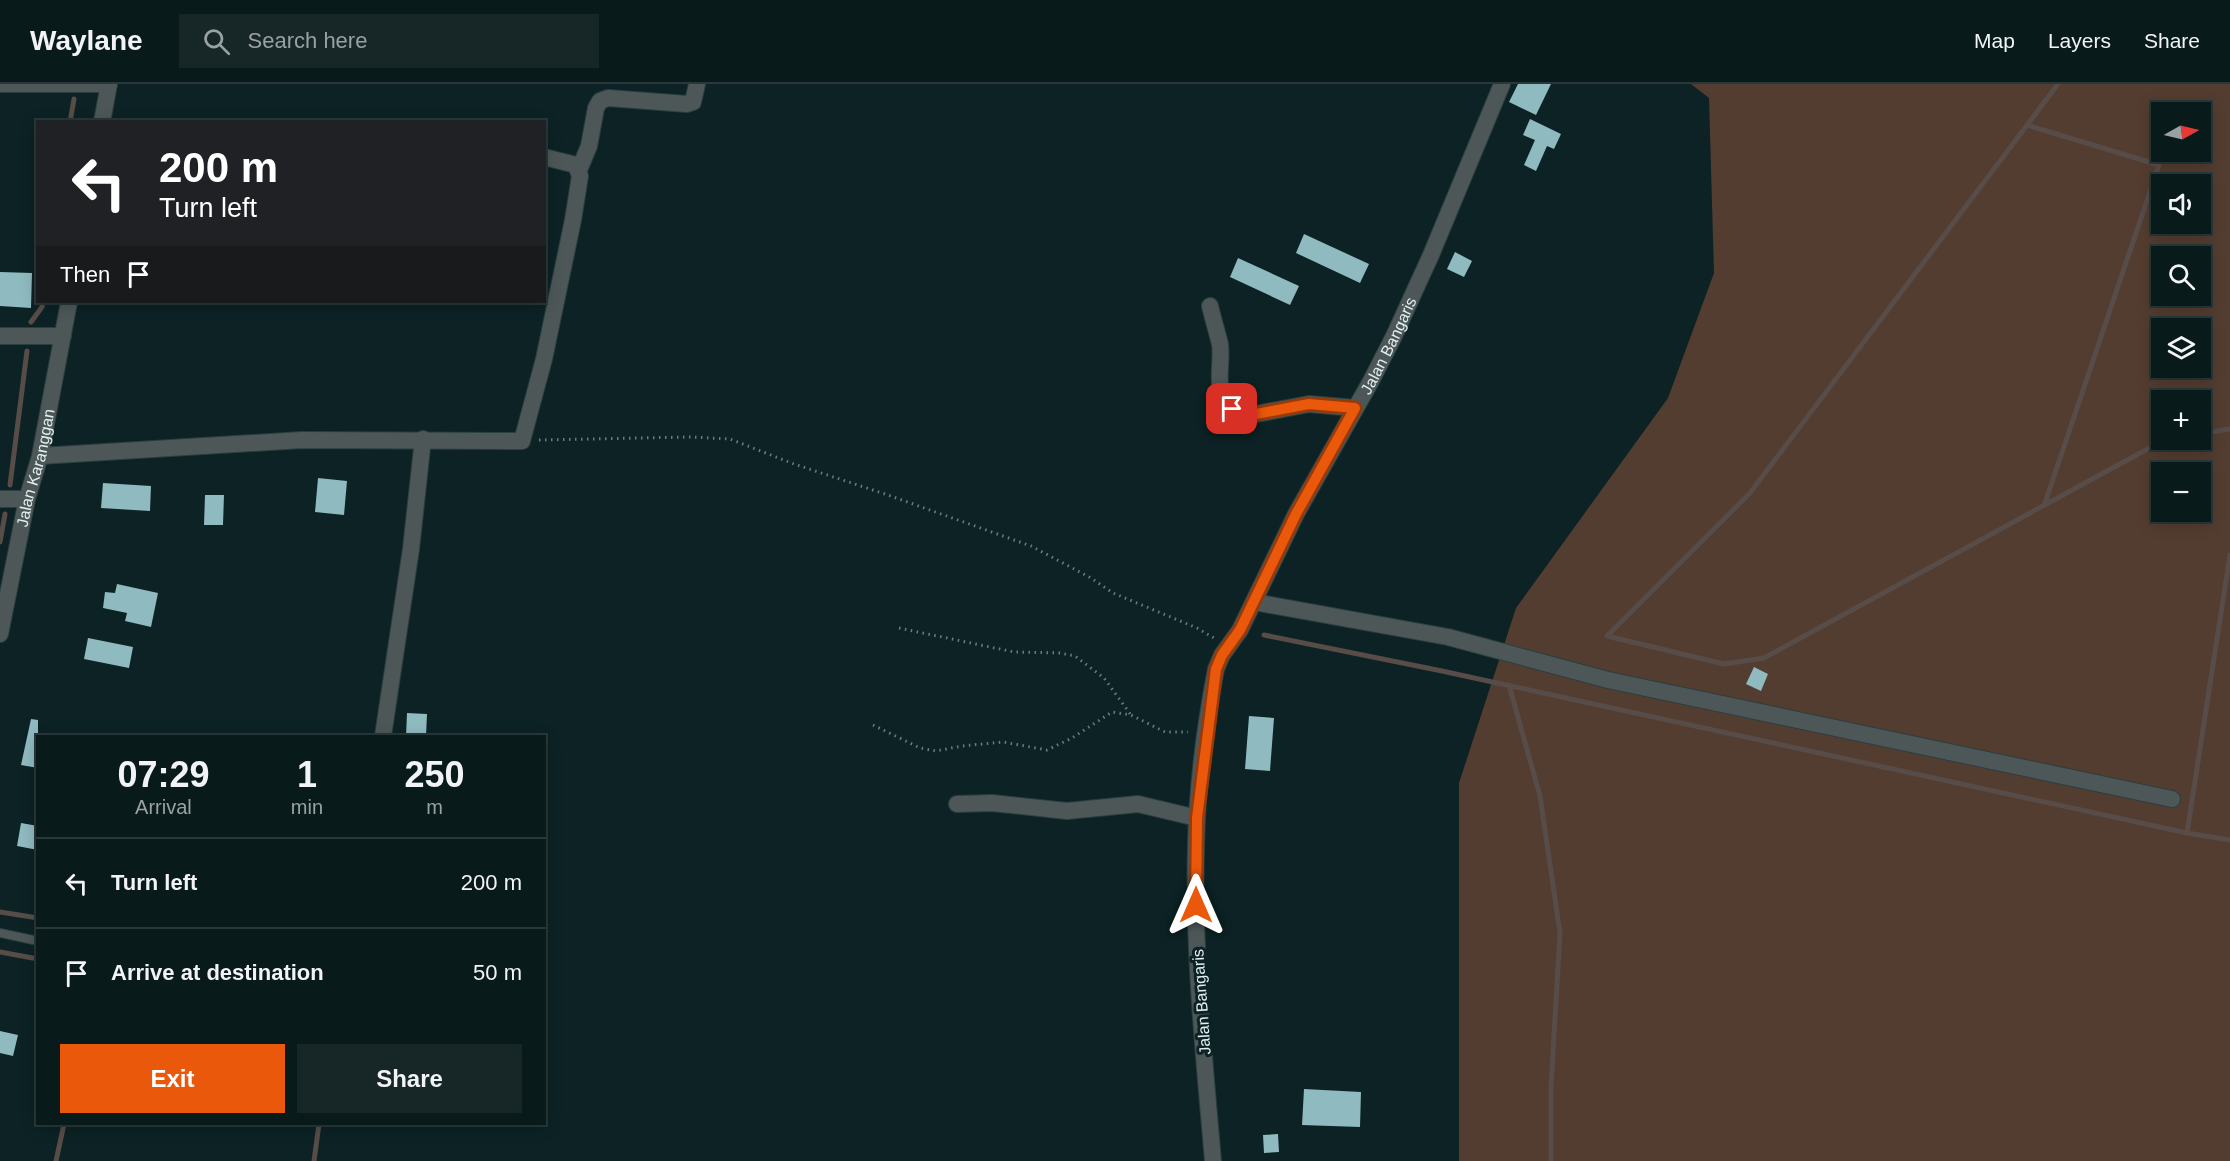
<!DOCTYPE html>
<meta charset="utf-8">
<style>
body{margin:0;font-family:Helvetica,sans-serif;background:#172728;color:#f1f3f6;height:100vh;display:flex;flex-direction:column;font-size:22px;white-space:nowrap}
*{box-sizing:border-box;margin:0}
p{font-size:20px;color:#99a1a3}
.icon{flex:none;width:33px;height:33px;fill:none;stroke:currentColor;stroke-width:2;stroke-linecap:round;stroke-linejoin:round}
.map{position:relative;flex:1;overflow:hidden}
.side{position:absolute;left:36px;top:651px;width:510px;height:390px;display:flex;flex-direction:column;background:#091a1b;border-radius:0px;box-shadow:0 3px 15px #0003,0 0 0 2px #29383a}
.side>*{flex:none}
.top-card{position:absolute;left:36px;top:36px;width:510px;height:183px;border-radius:0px;box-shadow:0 3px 15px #0003,0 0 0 2px #29383a;background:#202124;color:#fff;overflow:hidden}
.needle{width:39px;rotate:82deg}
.fabs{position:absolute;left:2151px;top:18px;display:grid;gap:12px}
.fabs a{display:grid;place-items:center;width:60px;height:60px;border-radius:0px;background:#091a1b;box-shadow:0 3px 15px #0003,0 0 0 2px #29383a;font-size:30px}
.pin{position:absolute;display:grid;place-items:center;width:51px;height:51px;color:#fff;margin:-26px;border-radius:12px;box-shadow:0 3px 9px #0006}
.me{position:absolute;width:66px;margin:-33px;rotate:0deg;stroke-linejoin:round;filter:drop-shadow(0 0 4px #0008)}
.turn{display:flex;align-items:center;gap:21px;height:126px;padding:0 24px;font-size:27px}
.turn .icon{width:78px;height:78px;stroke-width:2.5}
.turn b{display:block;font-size:42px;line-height:51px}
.then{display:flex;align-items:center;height:57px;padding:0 24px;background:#0003;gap:12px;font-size:22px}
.eta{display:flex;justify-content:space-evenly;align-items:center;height:102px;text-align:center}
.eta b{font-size:36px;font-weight:800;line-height:42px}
.primary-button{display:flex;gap:12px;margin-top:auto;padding:12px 24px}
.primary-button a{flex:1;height:69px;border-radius:0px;background:#ea580c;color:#fff;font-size:24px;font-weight:800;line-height:69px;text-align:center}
.primary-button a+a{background:#172728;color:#f1f3f6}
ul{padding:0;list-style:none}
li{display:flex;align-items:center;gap:18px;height:90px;padding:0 24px;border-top:2px solid #29383a}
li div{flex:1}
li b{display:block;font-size:22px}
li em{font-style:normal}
header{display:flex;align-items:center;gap:36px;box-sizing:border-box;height:84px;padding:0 30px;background:#091a1b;border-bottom:2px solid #29383a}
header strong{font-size:28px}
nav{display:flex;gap:33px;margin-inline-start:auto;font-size:21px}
.search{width:420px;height:54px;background:#172728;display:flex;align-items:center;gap:15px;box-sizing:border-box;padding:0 21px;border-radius:0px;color:#99a1a3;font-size:22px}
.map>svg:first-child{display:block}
</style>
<header>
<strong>Waylane</strong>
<div class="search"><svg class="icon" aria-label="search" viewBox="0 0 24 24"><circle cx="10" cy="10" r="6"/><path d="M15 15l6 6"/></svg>Search here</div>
<nav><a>Map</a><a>Layers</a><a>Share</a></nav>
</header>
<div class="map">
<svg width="2230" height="1077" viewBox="0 0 2230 1077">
<rect width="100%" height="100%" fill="#0c2224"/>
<path fill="#533d30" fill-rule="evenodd" d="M1691,0h539v1077h-771v-378l57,-175 152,-210 46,-125 -5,-175zM2162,28h38v40h-38zM2162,100h38v40h-38zM2162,172h38v40h-38zM2162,244h38v40h-38zM2162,316h38v40h-38zM2162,388h38v40h-38z"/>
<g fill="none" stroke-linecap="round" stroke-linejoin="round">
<path stroke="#574c48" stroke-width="5" d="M2058,0l-308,409 -143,143 117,28 40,-6 400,-218
M70,38l4,-23
M2027,41l132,40 -114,338
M31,238l11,-15 1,-5
M2200,350l30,-5
M10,401l17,-134
M0,458l5,-28
M1264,551l178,36 745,162 43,-278
M1509,601l31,111 20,137 -9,153v75
M2187,749l43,7
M0,828l38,6
M0,868l38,7
M56,1077l8,-37
M314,1077l5,-37"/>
</g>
<path fill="#8fbabf" d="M1518,0h33l-15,31 -27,-13z
M1530,35l31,15 -7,15 -7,-3 -11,25 -12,-6 11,-25 -12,-5z
M1304,150l65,30 -9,19 -64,-30z
M1455,168l17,9 -8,16 -17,-8z
M1238,174l61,28 -9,19 -60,-28z
M0,188l32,1 -1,35 -31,-2z
M318,394l29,3 -3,34 -29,-3z
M103,399l48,3 -1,25 -49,-3z
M205,411h19l-1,30h-19z
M117,500l41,9 -7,34 -26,-6 2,-8 -24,-5 2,-16 10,1z
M88,554l45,9 -4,21 -45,-9z
M1754,583l14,7 -7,17 -15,-7z
M407,629l20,1 -1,22h-20z
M1249,632l25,2 -4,53 -25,-2z
M31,635l7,1v48l-17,-3z
M21,739l17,3v24l-21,-4z
M0,947l18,4 -5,21 -13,-3z
M1304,1005l57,3 -1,35 -58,-2z
M1278,1050l1,18 -15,1 -1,-18z"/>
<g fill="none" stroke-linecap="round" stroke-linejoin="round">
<g stroke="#2a3f41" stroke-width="10">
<path id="service" d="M0,849l38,8"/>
</g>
<g stroke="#2a3f41" stroke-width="18">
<g id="minor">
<path d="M0,0h109"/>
<path d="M102,38l7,-38"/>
<path d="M579,86l10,-24 7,-38 4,-7 8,-3 79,6 6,-2 4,-18"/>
<path d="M1210,222c3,13 7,26 10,38 3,22 -8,48 12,65l24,5 53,-10 46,4"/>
<path d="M0,252h63"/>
<path d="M40,372l262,-16 220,1 22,-82 29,-139 7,-44 -4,-11 -32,-8"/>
<path d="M0,415h27"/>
<path d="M1254,518l194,35 160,43 564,119"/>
<path id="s1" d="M0,550l27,-135 13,-43 29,-154"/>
<path d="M383,652l28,-187 12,-110"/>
<path d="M957,720l35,-1 75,8 71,-7 59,14"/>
</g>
</g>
<g stroke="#2a3f41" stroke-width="18">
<g id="tertiary">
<path id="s2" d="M1213,1077c-9,-105 -20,-210 -17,-315 1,-59 9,-120 20,-177l6,-14 18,-25 56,-116 75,-133 23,-45 37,-81 71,-171"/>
</g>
</g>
<path stroke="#6b7d7f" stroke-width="3" stroke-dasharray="1.5 4.5" stroke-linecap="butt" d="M539,356l151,-3 40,2 64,25 91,30 146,52 60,32 22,15 84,35 17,10
M899,544l115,24 46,1 15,3 29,22 27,37
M873,641l47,23 16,3 26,-5 41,-4 44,8 25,-12 40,-26 19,3 34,17h23"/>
<use href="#service" stroke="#4d5758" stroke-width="8"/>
<use href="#minor" stroke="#4d5758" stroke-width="16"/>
<use href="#tertiary" stroke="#4d5758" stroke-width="16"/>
</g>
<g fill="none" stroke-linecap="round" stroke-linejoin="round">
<g stroke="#983908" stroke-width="15">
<path id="route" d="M1196,821l1,-87 19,-149 6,-14 18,-25 56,-116 59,-106 -46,-4 -53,10 -24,-5"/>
</g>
<use href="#route" stroke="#ea580c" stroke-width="10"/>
</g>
<g text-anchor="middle" stroke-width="6" stroke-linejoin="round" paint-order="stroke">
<g font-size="16" fill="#e2eff1" stroke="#0c2224">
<text dy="6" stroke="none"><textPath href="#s2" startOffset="861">Jalan Bangaris</textPath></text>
<text dy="6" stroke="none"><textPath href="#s1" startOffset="170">Jalan Karanggan</textPath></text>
<text transform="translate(1201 918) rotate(-94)" y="6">Jalan Bangaris</text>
</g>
</g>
</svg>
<div class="fabs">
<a><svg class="needle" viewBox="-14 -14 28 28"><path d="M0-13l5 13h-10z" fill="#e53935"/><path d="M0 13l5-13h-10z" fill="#99a1a3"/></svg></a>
<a><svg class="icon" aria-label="sound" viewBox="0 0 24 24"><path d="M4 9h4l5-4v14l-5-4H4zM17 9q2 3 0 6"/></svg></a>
<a><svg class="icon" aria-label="search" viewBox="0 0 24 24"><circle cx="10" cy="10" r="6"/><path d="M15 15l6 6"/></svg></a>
<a><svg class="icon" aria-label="layers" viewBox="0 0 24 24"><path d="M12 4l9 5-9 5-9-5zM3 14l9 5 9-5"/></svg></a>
<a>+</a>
<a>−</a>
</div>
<div class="pin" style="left:1232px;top:325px;background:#d93025"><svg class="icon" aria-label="arrive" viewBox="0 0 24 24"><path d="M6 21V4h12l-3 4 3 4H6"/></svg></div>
<svg class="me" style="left:1196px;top:821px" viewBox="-20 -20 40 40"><path d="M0-17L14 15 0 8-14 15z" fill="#ea580c" stroke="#fff" stroke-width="4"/></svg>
<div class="top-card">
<div class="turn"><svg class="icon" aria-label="left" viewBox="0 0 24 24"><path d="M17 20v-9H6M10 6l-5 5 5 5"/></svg><div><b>200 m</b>Turn left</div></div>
<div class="then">Then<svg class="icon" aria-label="arrive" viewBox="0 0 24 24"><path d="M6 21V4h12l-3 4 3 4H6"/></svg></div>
</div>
<section class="side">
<div class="eta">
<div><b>07:29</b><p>Arrival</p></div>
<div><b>1</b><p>min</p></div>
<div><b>250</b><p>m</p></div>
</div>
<ul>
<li><svg class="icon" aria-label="left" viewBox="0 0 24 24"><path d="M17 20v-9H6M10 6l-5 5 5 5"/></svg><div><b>Turn left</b></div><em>200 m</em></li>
<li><svg class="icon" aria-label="arrive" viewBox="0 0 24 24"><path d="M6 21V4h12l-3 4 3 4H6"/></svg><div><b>Arrive at destination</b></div><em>50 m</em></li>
</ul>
<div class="primary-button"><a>Exit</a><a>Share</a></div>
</section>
</div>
